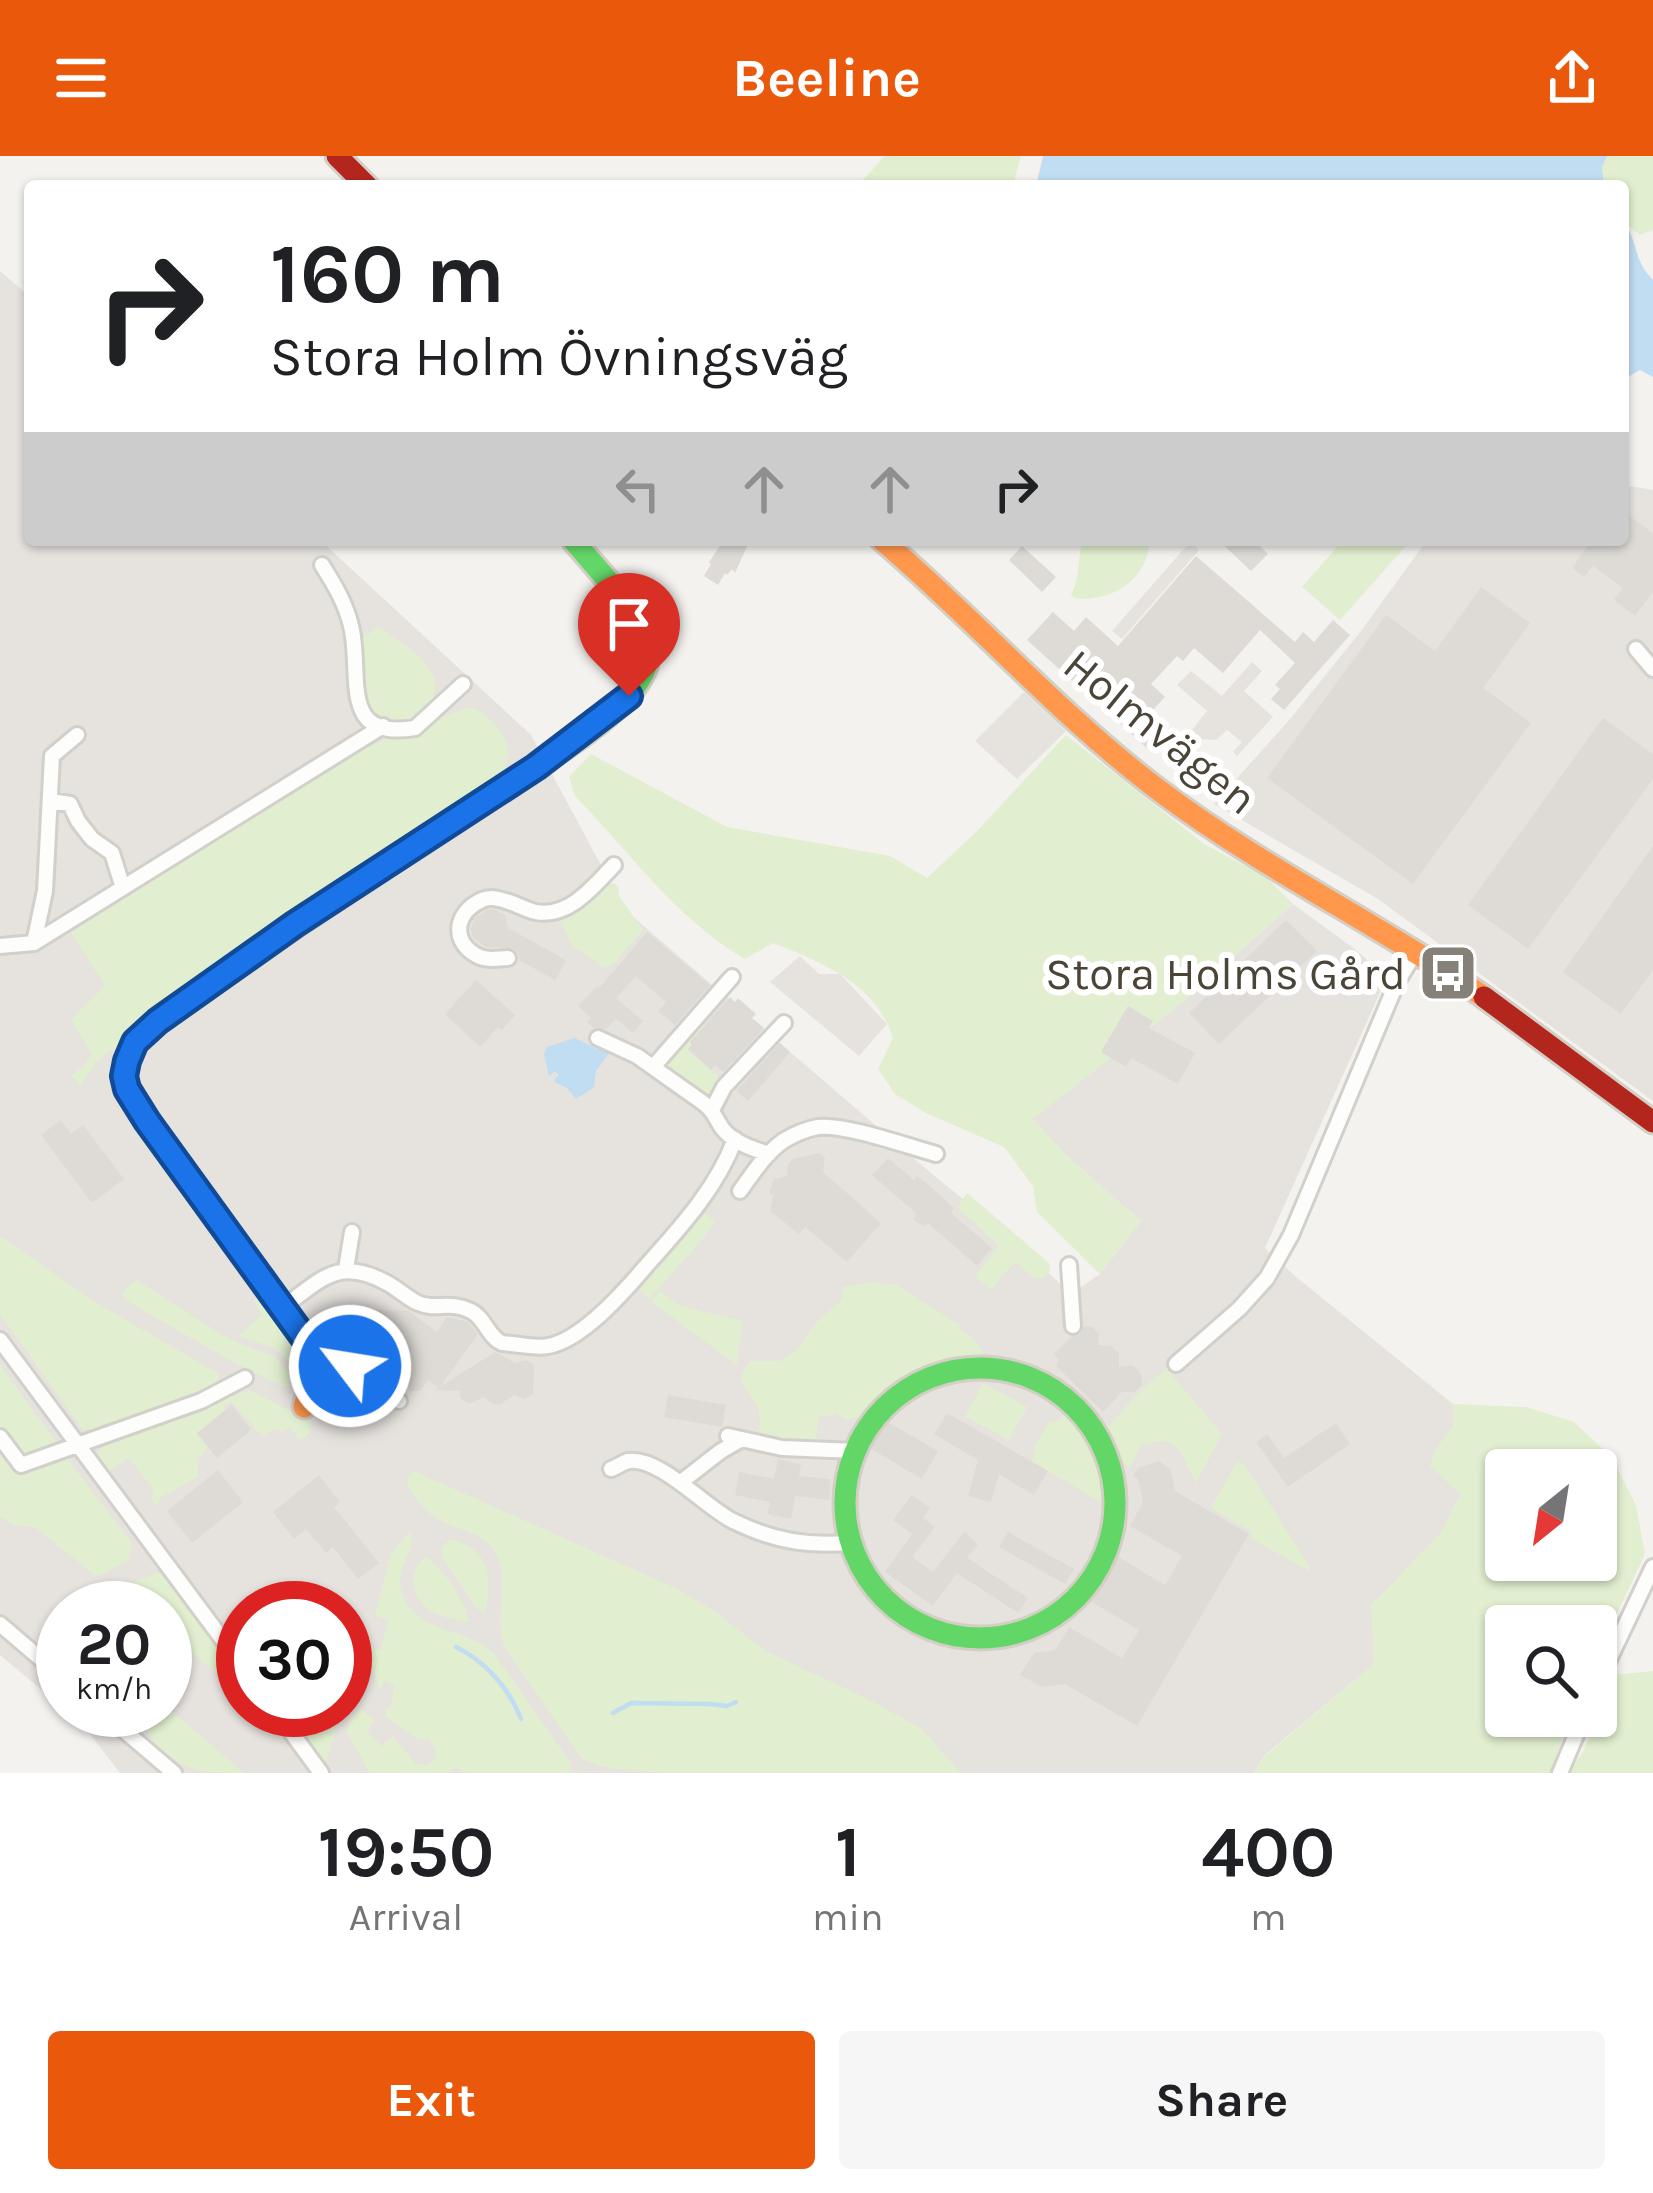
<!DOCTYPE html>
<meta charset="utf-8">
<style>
body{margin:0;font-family:Karla,sans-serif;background:#f6f6f6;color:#202124;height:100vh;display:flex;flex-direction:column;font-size:45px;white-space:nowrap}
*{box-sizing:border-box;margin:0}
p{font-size:39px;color:#757577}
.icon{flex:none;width:66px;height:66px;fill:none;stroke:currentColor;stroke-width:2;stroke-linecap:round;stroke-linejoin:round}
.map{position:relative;height:1617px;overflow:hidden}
.drawer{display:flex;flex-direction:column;background:#fff;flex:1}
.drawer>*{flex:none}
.banner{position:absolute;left:24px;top:24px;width:1605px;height:366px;border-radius:12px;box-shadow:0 3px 9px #0004;background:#fff;color:#202124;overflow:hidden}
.needle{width:78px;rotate:210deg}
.controls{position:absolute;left:1485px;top:1293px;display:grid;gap:24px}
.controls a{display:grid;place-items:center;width:132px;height:132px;border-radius:12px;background:#fff;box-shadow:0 3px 9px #0004;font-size:60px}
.speed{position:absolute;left:36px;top:1425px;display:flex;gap:24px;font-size:60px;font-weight:700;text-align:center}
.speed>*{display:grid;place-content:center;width:156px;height:156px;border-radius:50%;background:#fff;box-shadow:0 3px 9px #0004;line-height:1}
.speed small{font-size:30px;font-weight:400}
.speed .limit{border:18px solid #d22;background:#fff;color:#111}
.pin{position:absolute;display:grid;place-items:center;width:102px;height:102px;color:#fff;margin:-123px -51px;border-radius:50% 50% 50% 0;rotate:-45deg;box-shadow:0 0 12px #0007}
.pin .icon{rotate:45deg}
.me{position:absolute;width:132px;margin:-66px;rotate:301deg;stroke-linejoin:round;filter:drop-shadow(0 0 9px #0008)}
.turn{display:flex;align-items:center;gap:42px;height:252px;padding:0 48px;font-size:54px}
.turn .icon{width:156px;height:156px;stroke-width:2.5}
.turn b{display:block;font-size:84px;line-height:102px}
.lanes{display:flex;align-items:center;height:114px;padding:0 48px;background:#0003;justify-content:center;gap:60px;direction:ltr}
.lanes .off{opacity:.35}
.eta{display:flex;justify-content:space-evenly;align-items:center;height:204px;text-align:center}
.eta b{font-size:72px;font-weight:700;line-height:84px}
.primary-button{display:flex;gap:24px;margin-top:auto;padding:24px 48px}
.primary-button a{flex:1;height:138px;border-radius:12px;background:#ea580c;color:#fff;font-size:48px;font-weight:700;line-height:138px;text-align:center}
.primary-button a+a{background:#f6f6f6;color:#202124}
header{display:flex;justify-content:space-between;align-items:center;height:156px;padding:0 48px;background:#ea580c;color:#fff;font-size:54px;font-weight:700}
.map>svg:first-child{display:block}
</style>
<header><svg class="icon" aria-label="menu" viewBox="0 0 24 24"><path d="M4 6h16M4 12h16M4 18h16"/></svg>Beeline<svg class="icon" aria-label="share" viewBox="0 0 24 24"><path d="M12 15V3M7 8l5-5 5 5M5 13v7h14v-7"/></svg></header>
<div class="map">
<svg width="1653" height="1617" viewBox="0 0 1653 1617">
<rect width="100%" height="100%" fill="#f4f2ee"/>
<path fill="#e6e2de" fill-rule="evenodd" d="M0,115l30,26v243h290l211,195 94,175 313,269 69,55 64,60 29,-20 41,-53 -73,-64 -36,-38 147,-114 114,-101 63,46 31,27 -122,271 30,28 158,128v22l-19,27 28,42 -8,11 -12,27 -70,72 2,59 -109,91 -11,18h-1134l-37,-48 -18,-15h100v-102h-102v100l-63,-53zM243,1452h102v102h-102z
M1623,329l30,5v611l-275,-202 -164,-95 77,-86 70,-87 66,-91h196z"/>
<path fill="#e1eecf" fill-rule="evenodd" d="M885,0h136l-8,30h-156z
M1607,0h46v74l-13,5 -17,-14v-35h-19l-2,-19z
M1083,384h67c-2,39 -38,63 -76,58l-3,-4c9,-12 6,-38 12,-54z
M1343,384h56l7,6 -66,74 -38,-33z
M378,471c17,12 40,24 52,42 25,39 -45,78 -63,35 -8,-18 -2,-46 -4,-66z
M469,551c17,4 39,27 39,46 0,8 -3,14 -5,21l-381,273 -14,4 -2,4 -10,7 -16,25 -9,-12 12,-9 9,-11 -21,-36 34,-33 -34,-53 251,-163 49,-25 19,-7 28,-3 25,-18z
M1066,579l138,109 62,33 27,27 -114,101 -146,114 35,38 73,64 -41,53 -63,-62 -4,-26 -29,-39 -78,-34 -31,-19 -17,-25 15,-31c-16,-54 -72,-76 -120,-95l-28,16c-69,-40 -115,-107 -170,-163l-6,-19 22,-23 136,73 163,29 37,22 50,-47z
M613,727l5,3 1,10 24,34 -31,36 -9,2 -20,-16 -10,-4 -14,-29z
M699,865l6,4 -15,17 2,3 -4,5 29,25 3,8 -9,17h-3l-43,-34v-4z
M967,1037l82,70 1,7 -4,7 -11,2 -19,-17 -25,27 -17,-12 25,-31 -42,-39z
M700,1054l15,11 -13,19 -53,59 -13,-13z
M0,1080l100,69 116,67 3,3 -1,6 -10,10 -105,37 -20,2 -83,-116z
M136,1124l95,60 45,17 13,15v14l-6,1 -61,-31 -95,-55 -6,-7z
M875,1126l22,3 63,40 -1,3 18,14 6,10 -3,6 -58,14 -26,15 -36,31 -15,1 -11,-6 -2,4 -12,-2 -4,22 10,7 -23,2 -38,-8 -6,-8c7,-40 -34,-38 -9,-69h29l19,-12 21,-30 23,-19 1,-13z
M660,1135l21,15 62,15 -6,44 -86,-63z
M262,1138c17,24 55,59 38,89 -20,-39 -21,-33 -62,-47l24,-21 -9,-14z
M0,1209l58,79 1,3 -34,11 -5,-1 -20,-25z
M1167,1213l55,65 -26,49c-15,-25 -13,-51 -54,-38l-13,23 -17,-13 -10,-22 43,-47z
M983,1227l44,24 -18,33 -44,-23z
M249,1234l60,30 1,13 -10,7 -10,-13 -7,5 -9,-3 -12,8 -31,-36 -8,6 2,4 -28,22 11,14 -10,12v18l-38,21 -2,9 -7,-8 2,-10 -24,-31 -21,14 -11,-16 6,-12 17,-8z
M1453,1248l73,3 48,15 38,36 24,47 9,49 -49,104v-32h-90v90h66l-15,37 11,20h-314l11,-17 109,-92 -3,-59 70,-72 13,-27 8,-10 -32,-30 4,-13 19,-27zM1506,1314h90v90h-90z
M1066,1256c25,26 40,57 39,93l-74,-44 5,-8 -3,-3 15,-27 11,-3z
M0,1288l13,17 50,-8 66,86 3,8 -4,14 -29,15 -5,-1 -58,-47 -24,-4 -12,-7z
M1237,1306l7,2 65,101v6l-59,-33 2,-6 -39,-23 -1,-4z
M414,1315l264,118 39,24 49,38 102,48 54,30 39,44h-304c-28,-5 -52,0 -77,-16l-76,-111c-10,-28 4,-58 -5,-85 -9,-28 -39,-30 -61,-42 -14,-7 -23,-22 -31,-35l1,-7z
M409,1377h2c5,19 -15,34 -10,56 10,44 64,38 92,63l76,108 3,13h-106l-11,-5 -7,5h-78l-24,-41 4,-12 11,-10 14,9 -8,13 15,14 11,-10 23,28 10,1 9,-7 1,-8 -7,-10 -12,-1 -32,-23 1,-8h5l3,-23 -10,-4 -3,8 -3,-1c-1,-15 -11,-24 -9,-40l12,2 7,-30 -13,-4 16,-63z
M450,1383c40,10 43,37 35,73l-8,-3 -35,-52 -1,-9z
M426,1401c17,10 42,47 42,65 -14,-2 -28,-5 -40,-13 -17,-13 -21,-40 -2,-52z
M155,1417h8l8,6 72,96v29l-1,-6 -77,-71v-19h-24l-17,-13 2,-10z
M1653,1515v102h-85l15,-21 31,-77z
M165,1549l79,68c-43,0 -58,0 -89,-30 -9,-11 -12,-23 -22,-33h32z
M282,1554h60l-15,48 -6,5z"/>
<path fill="#e6e3df" d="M1190,386l9,8 -77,89 -10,-8z
M1252,506l10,9 -18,20 29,26 -36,39 -4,-4 9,-10 -15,-12 -11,10 -14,-1 -10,-9 15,-19 -30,-26 14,-14 31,25z
M1024,536l42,39 -49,48 -42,-38z
M800,800l19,18h21l47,50 -28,32 -89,-74z"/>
<path fill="#c0ddf1" d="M1043,0h564l-5,11 2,19h-568z
M1623,65c16,20 9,38 30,59v97l-13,-7 -17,10z
M575,882l22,11 3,-3 10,6 -14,19 -2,16 -18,12 -9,-11 -11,-5 -2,-3 5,-5 -4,-4 -6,5 -5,-22 3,-7z"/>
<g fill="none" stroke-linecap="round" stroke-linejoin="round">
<path stroke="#c0ddf1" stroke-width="4.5" d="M456,1491c29,14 53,41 65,72
M613,1557l18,-10 79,1 17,2 9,-4"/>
</g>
<path fill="#dedbd6" d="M1629,360l24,17v58l-18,25 -21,-16 9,-12 -30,-22 -9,11 -12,-9 20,-28h31v-15z
M724,384h26l-15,33 -3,-4 -5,6 -2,-2 -7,12 -14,-9 7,-12 -2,-2z
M1218,384h36l14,14 -17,17z
M1022,390l34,31 -14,15 -33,-32z
M1196,400l99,86 8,-10 11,10 19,-22 17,15 -66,75 -13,-11 9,-10 -5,-4 20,-22 -35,-33 -37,43 -29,-25 -11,13 -6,-5 -26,28 14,13 -14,15 17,16 -20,21 -121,-109 26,-28 21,19 12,-14 32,29z
M1481,431l49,36 -47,65 48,35 -118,161 -146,-106 119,-163 49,36z
M1603,562l50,36v25l-125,170 -60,-44z
M1653,690v124l-32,44 -58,-42z
M493,753l12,6 3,13 58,32 -11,20 -36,-20 -1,-7 -6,-5 -26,-1 -13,-9 -2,-9 3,-10 13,-9z
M1286,764l31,31 -98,93 -30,-31z
M647,776l63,53 -35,40 -17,-14 8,-9 -30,-26 -20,22 27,23 -10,12 -17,-14 -10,10 -12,-1 -7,-6 4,-4 -13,-12 20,-21 2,2z
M476,824l39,35 -13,15 -4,-3 -18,20 -35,-33z
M730,841l5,5 3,-4 18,16 -4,4 12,10 -41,44 -8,-7 -4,5 -23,-21 4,-4 -2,-3z
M1128,850l25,15 -4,7 46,25 -17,31 -47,-26 -5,9 -25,-15z
M780,887l10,9 -42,49 -12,-10z
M61,964l10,14 12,-9 41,54 -32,24 -51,-68z
M820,997l5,5 -2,14 58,51 -34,39 -42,-35 -6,7 -29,-23 3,-16 -4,-2 5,-14 13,-3 1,-11 5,-6z
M888,1002l26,22 3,-4 13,10 24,22 -3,5 41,35 -15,18 -49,-43 -4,4 -11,-8 4,-5 -45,-39z
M362,1153l47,2 28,21 10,-15 19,4 12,13 -38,53 55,-35 20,11 11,-3 8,5 -1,29 -9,5 -10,-4 -15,10 -6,-1 -10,-7 -10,6h-5l-8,-5v-7l-26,-1 4,-2 -10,-8 -8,11h-10l-8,-13 5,-6 -16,-14 -3,-9 -13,-1 -4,-3 -14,-30z
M1084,1170h7l8,7 -1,12 13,1 8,8v12h15l7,8 1,11 -8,7h-12l-19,20 -47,-46 3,-6 -5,-6 17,-17 9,-2z
M668,1239l58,10 -4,22 -58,-10z
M232,1249l19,25 -34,28 -20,-25z
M947,1257l101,58 -14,24 -35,-21 -8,28 -23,-6 10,-36 -44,-26z
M884,1264l54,31 -16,28 -54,-32z
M1336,1267l14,21 -62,43 -32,-45 11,-8 17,24z
M778,1303l23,5 -2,12 32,3 -2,21 -34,-4 -4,23 -24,-5 3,-12 -35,-7 4,-23 35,7z
M1159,1305l12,9 4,21 74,43 -112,192 -72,-42 -23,3 -22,-12 14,-22 21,-3 14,-23 53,31 17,-28 -52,-31 25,-46 53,32 17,-29 -52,-30 13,-24 -5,-23 -5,-3 5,-8z
M218,1314l25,32 -51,41 -25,-32z
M319,1319l21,27 -6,5 45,56 -21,16 -25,-32 -7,6 -20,-24 -12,10 -21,-27z
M912,1339l18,13 -7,10 12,9 -23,30 21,15 31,-40 14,12 -11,14 61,40 -10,15 -61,-40 -24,33 -48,-34 27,-38 -19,-14z
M1008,1376l66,37 -9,15 -66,-37z"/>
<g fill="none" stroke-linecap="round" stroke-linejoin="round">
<g stroke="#d2d0cb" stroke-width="20">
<path id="street" d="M322,409c12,19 24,39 29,61 12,47 -14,115 64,102l48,-44
M1636,493l17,20
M51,645l19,3 8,17 14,18 20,14 11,35
M34,787l11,-52 7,-135 25,-21
M0,790l34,-3 349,-217
M508,802c-9,0 -18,3 -28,-1 -29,-13 -27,-44 2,-57 9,-4 18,-1 27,2 9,3 18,8 27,10 33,6 58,-26 78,-47
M598,882l39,18 65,46c11,8 13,15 20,26 10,14 31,21 47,26
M653,911l79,-90
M712,954l12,-23 60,-64
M740,1035c13,-18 25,-37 43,-50 10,-6 23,-12 35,-14 28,-3 89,19 118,27
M1069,1109l4,61
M346,1113l6,-37
M282,1152c39,-28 56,-52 105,-25 10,5 20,15 31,20 18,8 31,-3 53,8 14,7 17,26 31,32 2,0 17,2 18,2 9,1 19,3 28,1 34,-6 76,-54 98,-80 34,-38 71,-78 89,-127
M0,1184l243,327
M314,1201c34,3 57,24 85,44
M1176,1208l63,-55 28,-31 24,-43 106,-253 19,-31
M355,1211l18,3 17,-1
M728,1280l54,12 74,3
M0,1281l21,28 180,-64 44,-23
M611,1313c6,-2 11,-6 17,-8 31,-5 77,46 105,60 41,20 73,25 118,22
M681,1326l40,-31 21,-12
M0,1468l63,54
M1596,1531l57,-120
M100,1554l74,63
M275,1554l46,63
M1560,1617l24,-57"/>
</g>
<g stroke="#d3cfc5" stroke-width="27">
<path id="fast" d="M503,631c38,-25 158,-89 144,-142 -11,-39 -49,-74 -74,-105
M845 1347a135 135 0 1 1 270 0a135 135 0 1 1-270 0Z"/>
</g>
<g stroke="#d3cfc5" stroke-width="27">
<path id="slow" d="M882,384c95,81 178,176 278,251 102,77 219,133 324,206
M304,1251l13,-42 -7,-19 -177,-246c-21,-43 8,-68 41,-92l329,-221"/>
</g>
<g stroke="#d3cfc5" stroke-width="27">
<path id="jam" d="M337,0l30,30
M1484,841l169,125"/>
</g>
<use href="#street" stroke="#fdfdfc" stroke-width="14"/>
<use href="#fast" stroke="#63d668" stroke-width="21"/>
<use href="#slow" stroke="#ff974d" stroke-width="21"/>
<use href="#jam" stroke="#b3261e" stroke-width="21"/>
</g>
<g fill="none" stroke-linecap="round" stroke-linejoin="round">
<g stroke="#114b97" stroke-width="30">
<path id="route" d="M350,1210l-19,-7 -17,-2 -4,-11 -163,-225 -20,-32 -3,-13 3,-15 8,-19 23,-21 137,-97 241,-157 93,-71"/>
</g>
<use href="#route" stroke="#1a73e8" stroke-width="21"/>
</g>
<defs>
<g id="bus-square" transform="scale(3)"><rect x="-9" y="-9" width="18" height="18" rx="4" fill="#868178" stroke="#fff"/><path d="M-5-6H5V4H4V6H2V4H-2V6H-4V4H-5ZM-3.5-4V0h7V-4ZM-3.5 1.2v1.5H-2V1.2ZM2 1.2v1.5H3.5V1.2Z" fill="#fff"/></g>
</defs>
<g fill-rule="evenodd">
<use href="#bus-square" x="1448" y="817"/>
</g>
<g text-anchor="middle" stroke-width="12" stroke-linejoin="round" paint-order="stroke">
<g font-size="45" fill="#4b4439" stroke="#fff">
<text transform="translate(1161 575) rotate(39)" y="16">Holmvägen</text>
</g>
<g font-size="45" fill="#4b4439" stroke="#fff" text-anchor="end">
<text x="1406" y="833">Stora Holms Gård</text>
</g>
</g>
</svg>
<div class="controls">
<a><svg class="needle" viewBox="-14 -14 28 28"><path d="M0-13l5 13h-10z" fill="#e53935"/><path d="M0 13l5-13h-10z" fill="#757577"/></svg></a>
<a><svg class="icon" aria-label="search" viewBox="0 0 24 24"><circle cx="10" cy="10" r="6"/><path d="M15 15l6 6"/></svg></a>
</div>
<div class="speed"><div>20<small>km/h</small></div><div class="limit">30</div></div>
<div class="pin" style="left:629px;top:540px;background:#d93025"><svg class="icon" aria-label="arrive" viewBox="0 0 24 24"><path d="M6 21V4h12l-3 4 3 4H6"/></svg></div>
<svg class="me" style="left:350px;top:1210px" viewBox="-20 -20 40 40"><circle r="17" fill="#1a73e8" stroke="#fff" stroke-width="3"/><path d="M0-11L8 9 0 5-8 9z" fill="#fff"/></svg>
<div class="banner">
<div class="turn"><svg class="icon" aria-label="right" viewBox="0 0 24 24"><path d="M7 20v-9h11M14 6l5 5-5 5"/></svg><div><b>160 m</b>Stora Holm Övningsväg</div></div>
<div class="lanes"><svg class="icon off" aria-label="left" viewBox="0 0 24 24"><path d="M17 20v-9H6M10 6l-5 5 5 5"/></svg><svg class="icon off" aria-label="ahead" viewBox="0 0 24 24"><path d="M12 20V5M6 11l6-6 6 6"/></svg><svg class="icon off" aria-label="ahead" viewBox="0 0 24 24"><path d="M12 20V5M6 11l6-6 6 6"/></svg><svg class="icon" aria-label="right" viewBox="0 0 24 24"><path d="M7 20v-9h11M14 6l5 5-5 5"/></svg></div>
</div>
</div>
<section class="drawer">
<div class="eta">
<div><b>19:50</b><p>Arrival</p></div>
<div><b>1</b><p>min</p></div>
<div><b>400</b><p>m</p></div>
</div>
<div class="primary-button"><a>Exit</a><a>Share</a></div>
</section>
